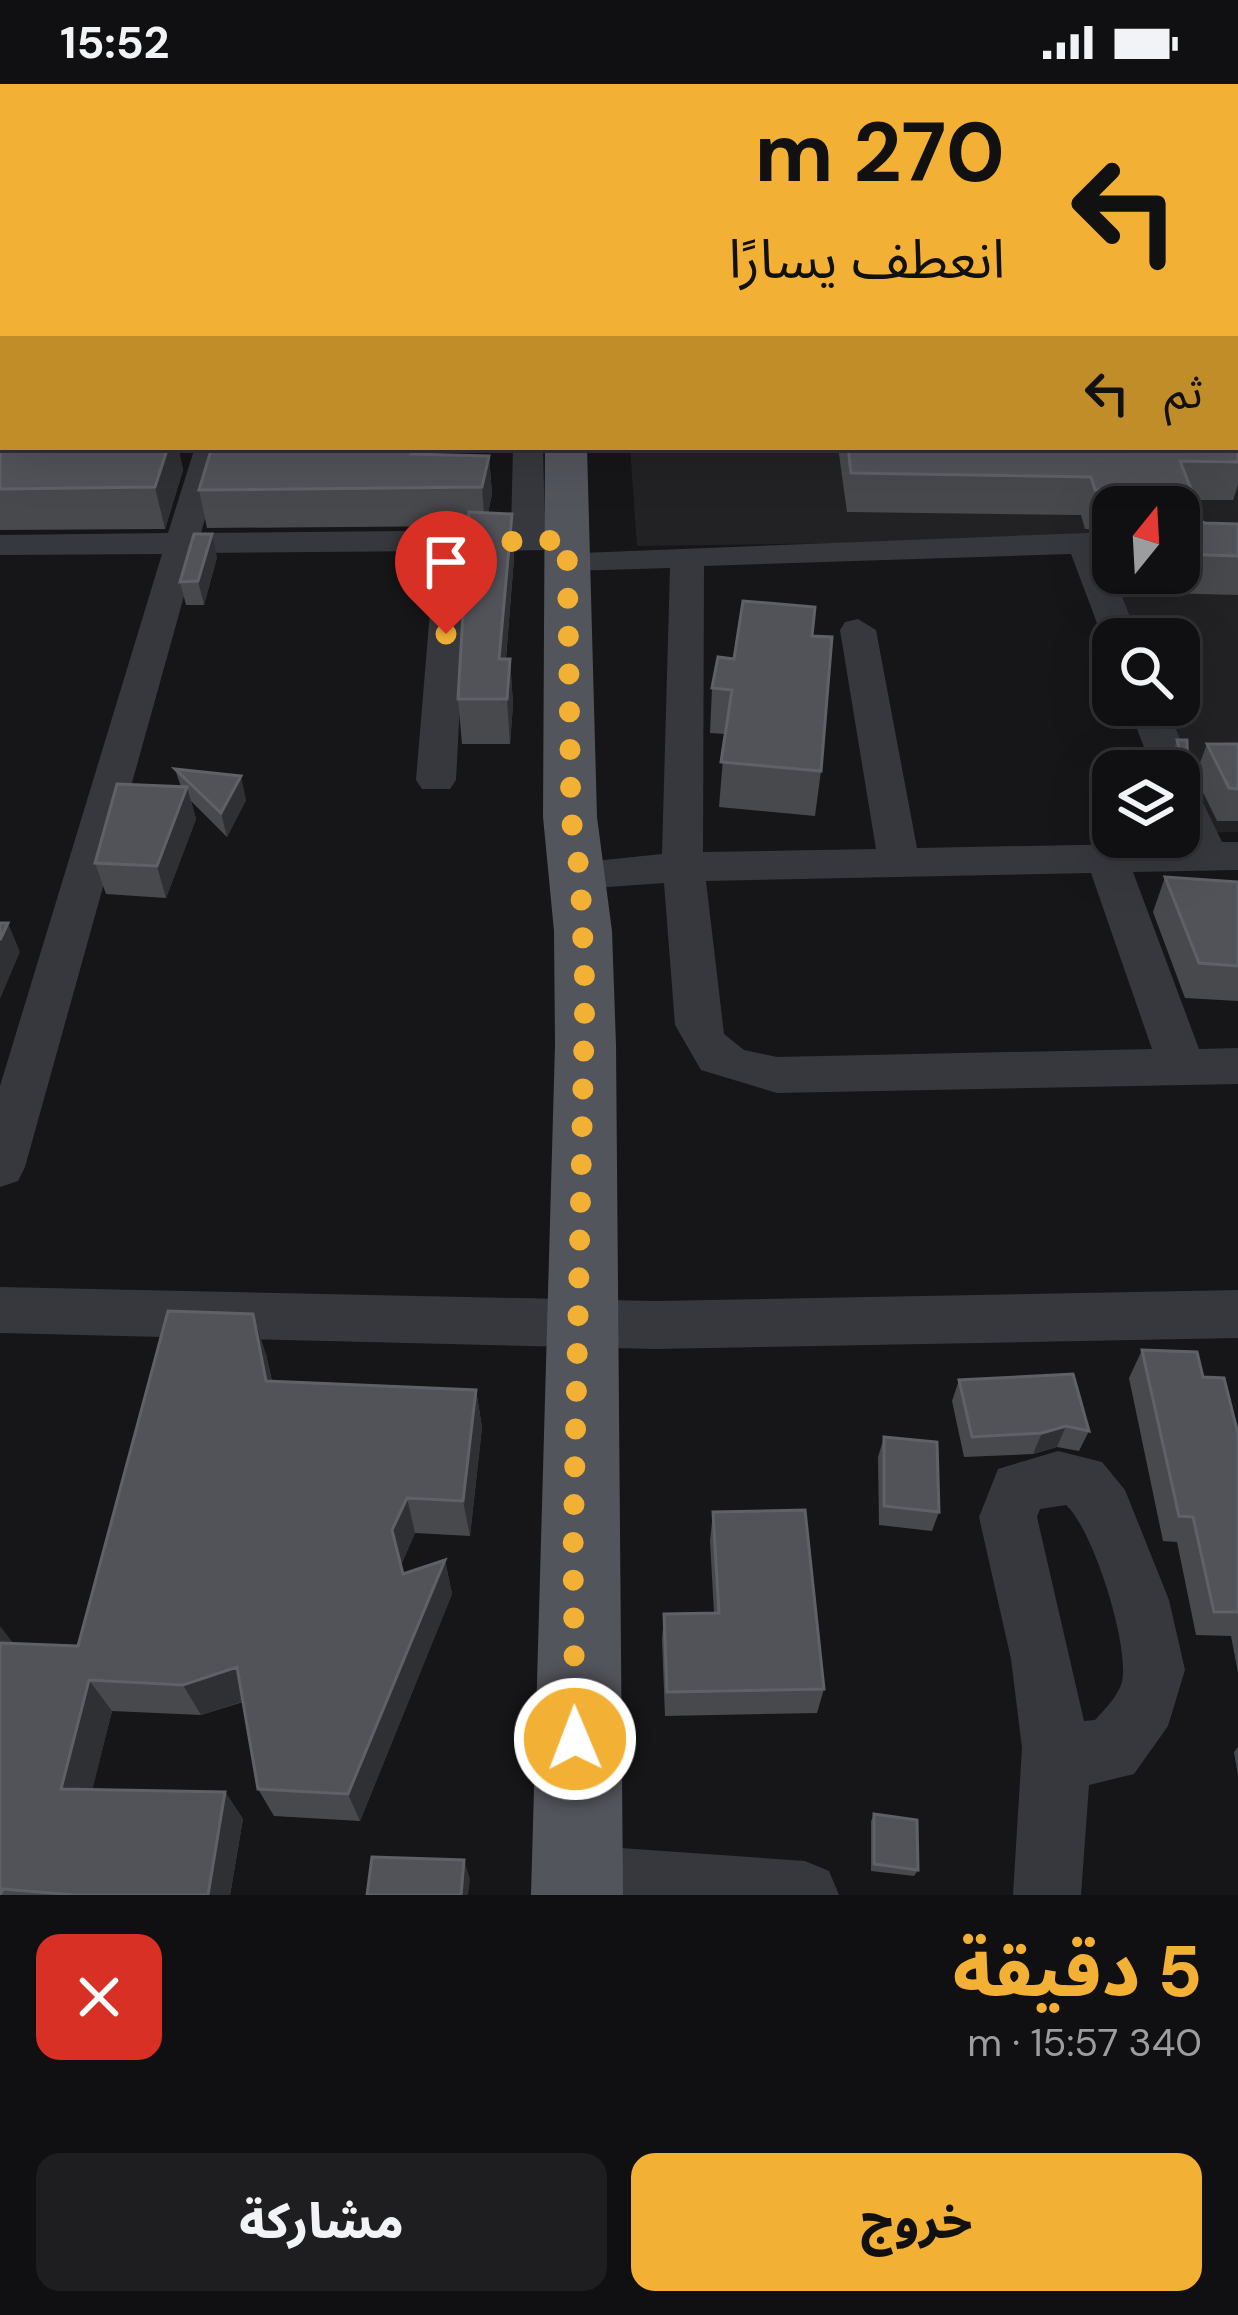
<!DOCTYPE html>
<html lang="ar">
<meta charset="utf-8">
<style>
body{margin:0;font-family:"DM Sans","Noto Sans Arabic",sans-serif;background:#1e1e20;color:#f1f3f6;direction:rtl;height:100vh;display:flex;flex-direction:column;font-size:45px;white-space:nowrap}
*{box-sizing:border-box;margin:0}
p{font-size:39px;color:#9c9d9f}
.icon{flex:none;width:66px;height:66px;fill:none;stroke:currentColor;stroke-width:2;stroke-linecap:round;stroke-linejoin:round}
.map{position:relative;height:1811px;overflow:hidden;direction:ltr}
.panel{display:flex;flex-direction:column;background:#101012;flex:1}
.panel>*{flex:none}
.top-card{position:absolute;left:0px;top:0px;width:1239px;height:366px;box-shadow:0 12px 48px #0002,0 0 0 3px #303032;direction:rtl;background:#f2b134;color:#111;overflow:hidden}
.needle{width:78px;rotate:18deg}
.fabs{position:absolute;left:1092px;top:402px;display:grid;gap:24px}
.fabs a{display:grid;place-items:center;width:108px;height:108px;border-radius:24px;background:#101012;box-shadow:0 12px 48px #0002,0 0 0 3px #303032;font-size:60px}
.pin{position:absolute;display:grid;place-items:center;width:102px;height:102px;color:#fff;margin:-123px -51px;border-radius:50% 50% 50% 0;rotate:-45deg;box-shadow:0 0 12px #0007}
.pin .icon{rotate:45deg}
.me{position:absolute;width:132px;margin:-66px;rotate:359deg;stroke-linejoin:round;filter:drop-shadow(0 0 9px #0008)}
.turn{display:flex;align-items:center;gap:42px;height:252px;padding:0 36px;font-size:54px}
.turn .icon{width:156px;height:156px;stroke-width:2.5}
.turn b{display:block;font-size:84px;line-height:102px}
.then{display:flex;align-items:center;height:114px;padding:0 36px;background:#0003;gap:24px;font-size:45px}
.round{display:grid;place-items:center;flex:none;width:126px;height:126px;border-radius:24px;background:#1e1e20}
.headline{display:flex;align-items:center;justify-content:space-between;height:204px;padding:0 36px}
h1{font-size:72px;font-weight:800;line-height:90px;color:#f2b134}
.cta{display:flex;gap:24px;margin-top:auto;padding:24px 36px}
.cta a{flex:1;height:138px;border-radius:24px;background:#f2b134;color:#111;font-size:48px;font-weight:800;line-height:138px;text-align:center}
.cta a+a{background:#1e1e20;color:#f1f3f6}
.status{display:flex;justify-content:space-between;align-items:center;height:84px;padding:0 60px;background:#101012;direction:ltr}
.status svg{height:33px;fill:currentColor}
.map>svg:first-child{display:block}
</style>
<div class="status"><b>15:52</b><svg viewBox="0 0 49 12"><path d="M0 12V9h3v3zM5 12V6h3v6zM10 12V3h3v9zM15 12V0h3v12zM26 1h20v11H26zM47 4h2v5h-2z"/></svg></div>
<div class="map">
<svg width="1238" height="1811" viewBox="0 0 1238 1811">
<rect width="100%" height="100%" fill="#161618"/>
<path fill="#222225" d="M1238,205v248l-59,1v-31h-66v32l-476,7 -7,-99h606z
M1238,479v269l-57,1 -2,-62 -45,-66h45v-66h-66v10l-31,-85h31v9h66z"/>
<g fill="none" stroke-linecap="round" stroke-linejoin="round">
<path fill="#37383d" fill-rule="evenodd" d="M185,0h26l2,3h-26z
M435,0h22v3h-22z
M534,0h22l-23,3z
M809,0h22l1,3h-22z
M1203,0h23l2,3h-23z
M0,12l3,1v15l-3,-1z
M1236,26l2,1v16l-2,-1z
M3,164v16l-3,1v-16z
M1238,180v16l-2,1v-16z
M195,363h30l-24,86 310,-3 2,-83h30l2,83 34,3 5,7 -17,10 -99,1 -12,229 -6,9h-28l-6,-9 19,-229 -239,2 -171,614 -7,14 -18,6v-101l162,-532 -162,1v-20l168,-2z
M1113,448v20h-9l35,87h-26v9l-10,-9 -32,-85 -367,12 -1,286 173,-3 -36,-219 5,-8 13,-3 18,11 41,218 264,-5 -2,-72h-26l-25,-66h38l27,66 -3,5 32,66h16v28l-105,2 66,177 39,-1v36l-461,9 -76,-23 -26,-45 -11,-142 -84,6 -15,-5 -6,-10 6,-10 97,-10 8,-286 -102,3 -17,-10 5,-7zM1091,789l61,176 -375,8 -33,-7 -20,-16 -18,-153z
M0,1203l655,14 583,-11v48l-583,11 -655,-16z
M1058,1367l44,11 23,28 44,110 16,70 -17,56 -34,48 -45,11 -8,110h-68l9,-147 -11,-89 -32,-142 19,-48zM1066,1421c27,24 64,141 56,177 -4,14 -17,27 -27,38l-11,1 -47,-204 3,-8z
M577,1761l228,16 24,10 10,24h-289l-7,-16 10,-24z"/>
<path fill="#53555c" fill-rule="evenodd" d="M561,0h28v3h-28z
M545,363h42l10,370 15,114 4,114 7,850h-92l24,-850 -1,-114 -11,-114z"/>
</g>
<path fill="#47494d" d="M0,0h117v3h-114v6l-3,-1z
M635,0h125v3h-125z
M836,0h115l-114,2z
M0,222l3,141h175l5,23 -18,59 -165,1z
M1236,249h2v104h-2z
M1238,362v39l-5,15h-45l-1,5v12l18,6 33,1v71l-113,-3 -8,-19h62v-66h-66v22h-28l-4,-14 -234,-3 -9,-65z
M422,363l1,7 66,2 3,38 -4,19 24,1 2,44 -8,101h4l3,45 -3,40h-48l-4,-45 10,-173 -261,2 -8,-38z
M217,473l-13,48h-18l-6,-23z
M812,552l9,135 -6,45 -96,-9 6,-73 -15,-1 2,-45 22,-29z
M1177,656l11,40 -9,26v-35h-13z
M1207,660h31v77h-21l-22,-45z
M175,685l71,31 -19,37 -36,-36 5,18 -30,79 -60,-4 -11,-31 86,-76z
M1165,793l73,5v119l-53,-3 -32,-86z
M1142,1266l61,27 35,57v239l-7,-37 -35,-1 -19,-93 -14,-1 -34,-163z
M266,1270l6,27 204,9 6,37 -12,109 -55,-3 -14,32 3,9 41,-14 7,34 -92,227 -86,-5 -16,-27 -15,-87 -42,13 -89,-4 -20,78 133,3 18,27 -13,76h-230l14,-252 64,3z
M959,1296l130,51 -10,20 -22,-4 -24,7 -69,3 -12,-56z
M884,1353l55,75 -7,19 -53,-6 -1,-68z
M713,1428l111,177 -7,24 -152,3 -3,-76 2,-26 50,-1 -4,-72z
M1238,1663v28l-4,-23z
M874,1730l44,56 -4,6 -43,-5v-50z"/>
<path fill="#2f3033" d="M3,106v44l-3,2v-43z
M168,363h10l5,23 -18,59 -10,-42z
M413,363h9l2,15 -13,-8z
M489,372l3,38 -7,32 -3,-39z
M512,430l2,44 -12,146 -3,-45z
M212,450l5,23 -13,48 -6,-24z
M510,575l3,45 -3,40 -3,-45z
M241,692l5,24 -19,37 -6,-24z
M187,703l9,32 -30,79 -9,-32z
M8,839l12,29 -20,47v-59z
M253,1230l13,40 14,65 -14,-38z
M476,1306l6,37 -12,109 -7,-35z
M1066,1342l-9,21 -24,7 9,-21z
M407,1414l8,35 -14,32 -9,-35z
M445,1476l7,34 -92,227 -12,-27z
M0,1542l18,23h-18z
M237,1583l16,31 -52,17 -18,-30z
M89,1596l23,31 -26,105 -25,-27z
M225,1708l18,27 -13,76h-22z
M464,1776l6,19 -2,16h-7z"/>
<path fill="#525359" stroke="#5f6168" stroke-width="3" d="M13,0h101l-11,3h-85z
M221,0h80l38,2 -128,1z
M0,90h3v16l-3,3z
M0,222h3v141h165l-13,40 -155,2z
M1236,249h2v67h-2z
M1236,358l2,4v16l-58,-1 11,28 -5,5 1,23 18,6 33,1v32l-59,-2v-47h-52l-1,-17h-31l-4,-13 -240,-4 -3,-26h388z
M212,363h201l-2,7 78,2 -7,31 -283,3z
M469,428l43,2 -13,145h11l-3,40h-49z
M194,450h18l-14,47 -18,1z
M743,517l72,6 -3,29 20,1 -11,134 -100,-9 11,-72 -20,-2 6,-31 16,2z
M1177,656h10l1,40z
M1207,660h31v45l-9,-1z
M175,685l66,7 -20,37z
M117,700l70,3 -30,79 -62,-3z
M1165,793l73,5v84l-39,-3z
M0,839h8l-8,17z
M168,1227l85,3 13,67 210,9 -13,111 -56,-3 -15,32 11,44 42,-14 -97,234 -90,-5 -21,-122 -54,18 -94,-5 -28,109 164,3 -17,103h-133l-72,-6 -3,6v-252l78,3z
M1142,1266l55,2 6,25 21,1 14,56v178h-24l-21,-95 -14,-1z
M1073,1290l16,57 -23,-5 -24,7 -70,4 -13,-57z
M884,1353l53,5 2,70 -55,-6z
M805,1426l19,179 -157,3 -3,-78 55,-1 -6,-101z
M874,1730l43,6 1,50 -44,-6z
M372,1773l92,3 -3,35h-94z"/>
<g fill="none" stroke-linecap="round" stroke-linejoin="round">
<path stroke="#f2b134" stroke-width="21" stroke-dasharray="0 37.8" d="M446,550l6,-91 115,-3 4,278 9,56 5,116 -12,561 2,188"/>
</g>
</svg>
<div class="fabs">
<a><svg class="needle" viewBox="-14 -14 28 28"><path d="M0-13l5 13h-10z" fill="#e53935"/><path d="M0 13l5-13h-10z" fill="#9c9d9f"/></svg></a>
<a><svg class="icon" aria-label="search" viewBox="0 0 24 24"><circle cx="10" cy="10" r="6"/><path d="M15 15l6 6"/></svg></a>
<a><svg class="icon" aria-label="layers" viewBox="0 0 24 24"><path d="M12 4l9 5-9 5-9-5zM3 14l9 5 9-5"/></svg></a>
</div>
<div class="pin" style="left:446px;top:550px;background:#d93025"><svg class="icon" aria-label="arrive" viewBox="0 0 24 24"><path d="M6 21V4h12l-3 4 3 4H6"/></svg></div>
<svg class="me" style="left:575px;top:1655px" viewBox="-20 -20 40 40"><circle r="17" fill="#f2b134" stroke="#fff" stroke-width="3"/><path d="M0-11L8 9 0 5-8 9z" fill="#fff"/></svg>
<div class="top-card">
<div class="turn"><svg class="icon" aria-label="left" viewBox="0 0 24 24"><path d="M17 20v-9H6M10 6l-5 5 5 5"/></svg><div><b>270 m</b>انعطف يسارًا</div></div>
<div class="then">ثم<svg class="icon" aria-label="left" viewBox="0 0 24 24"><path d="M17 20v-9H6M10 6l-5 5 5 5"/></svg></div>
</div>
</div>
<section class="panel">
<div class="headline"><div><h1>5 دقيقة</h1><p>340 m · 15:57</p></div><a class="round" style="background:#d93025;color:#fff"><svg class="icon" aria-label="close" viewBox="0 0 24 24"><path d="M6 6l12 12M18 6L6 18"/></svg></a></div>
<div class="cta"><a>خروج</a><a>مشاركة</a></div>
</section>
